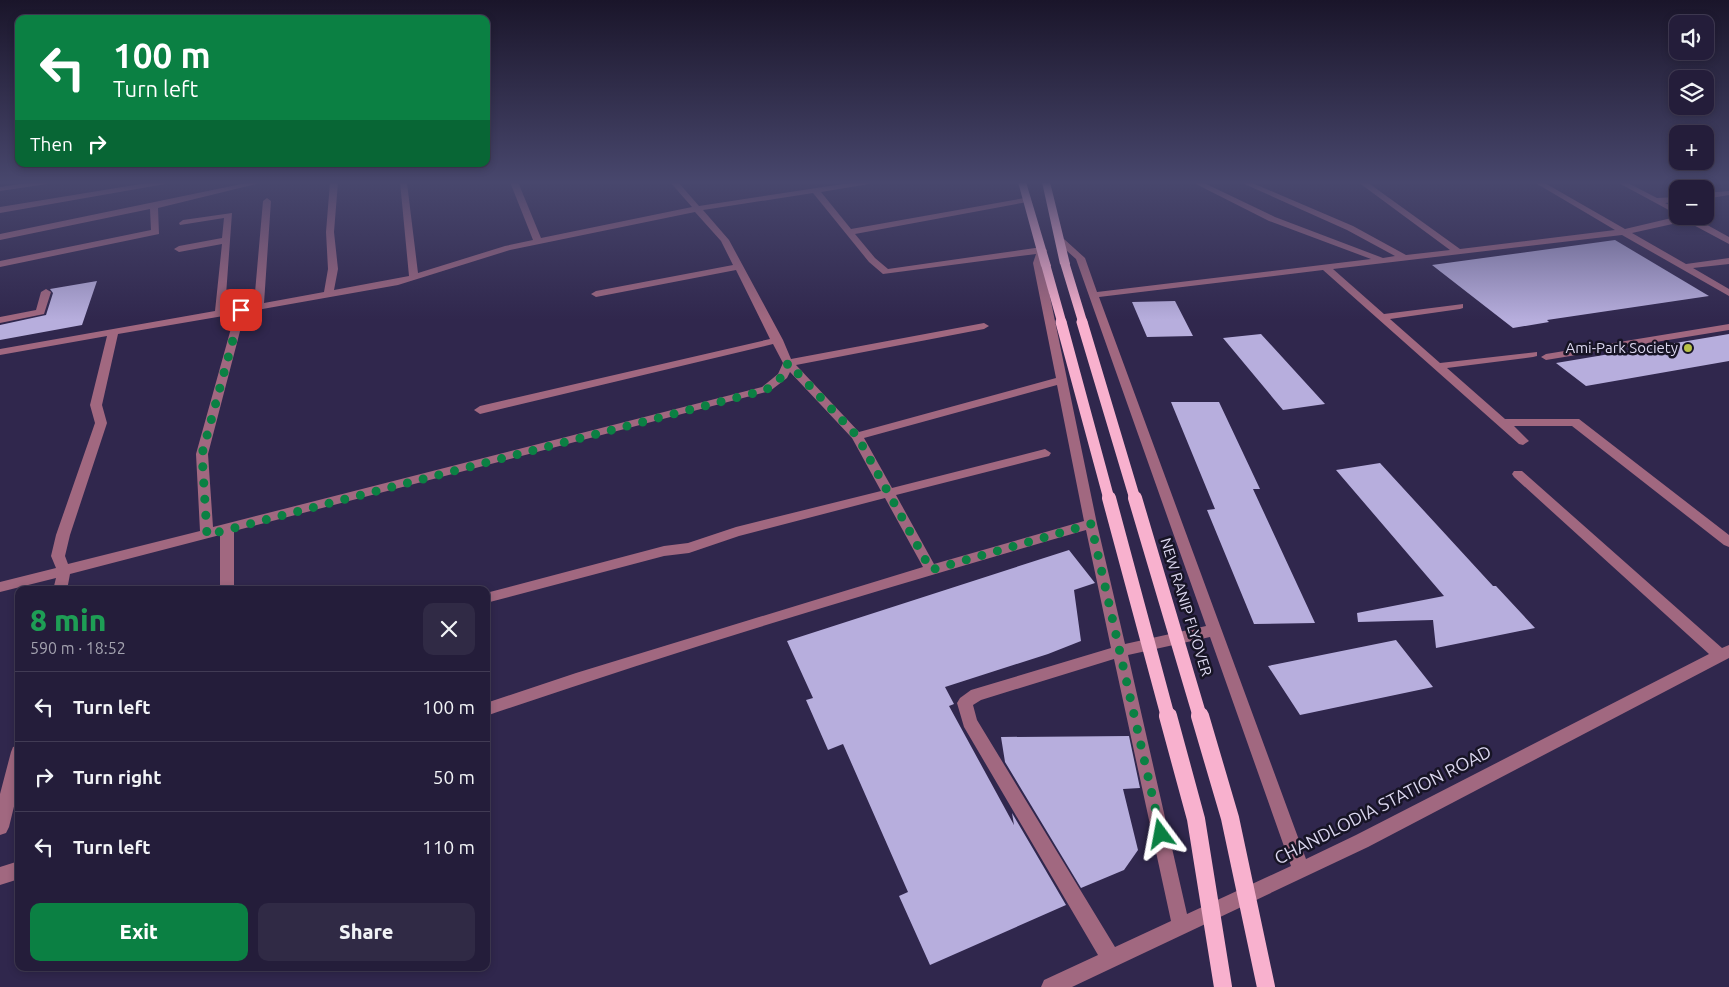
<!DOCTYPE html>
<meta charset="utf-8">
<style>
body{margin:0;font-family:Ubuntu,sans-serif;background:#302a45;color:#f1f3f6;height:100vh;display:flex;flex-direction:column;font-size:19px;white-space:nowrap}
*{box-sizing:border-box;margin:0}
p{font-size:16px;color:#a3a2af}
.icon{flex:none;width:28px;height:28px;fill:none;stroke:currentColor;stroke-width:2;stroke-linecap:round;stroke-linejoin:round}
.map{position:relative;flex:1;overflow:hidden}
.details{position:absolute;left:15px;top:586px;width:475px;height:385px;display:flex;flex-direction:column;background:#241d3a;border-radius:10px;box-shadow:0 2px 8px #0003,0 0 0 1px #413b54}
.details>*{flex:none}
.top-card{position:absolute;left:15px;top:15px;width:475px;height:152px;border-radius:10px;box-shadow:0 2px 8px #0003,0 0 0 1px #413b54;background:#0b8043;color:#fff;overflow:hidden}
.controls{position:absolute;left:1669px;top:15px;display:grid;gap:10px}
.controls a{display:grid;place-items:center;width:45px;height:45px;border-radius:10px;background:#241d3a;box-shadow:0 2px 8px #0003,0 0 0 1px #413b54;font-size:25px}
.pin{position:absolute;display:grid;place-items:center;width:42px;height:42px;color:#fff;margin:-21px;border-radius:10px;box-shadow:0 2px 8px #0006}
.me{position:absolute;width:55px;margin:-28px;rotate:347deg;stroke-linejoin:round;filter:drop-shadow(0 0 4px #0008)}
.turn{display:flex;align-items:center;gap:18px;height:105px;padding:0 15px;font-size:22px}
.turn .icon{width:65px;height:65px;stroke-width:2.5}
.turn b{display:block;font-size:35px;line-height:42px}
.then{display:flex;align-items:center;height:48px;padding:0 15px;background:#0003;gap:10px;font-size:19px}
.round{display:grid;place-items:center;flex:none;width:52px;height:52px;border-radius:10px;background:#302a45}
.headline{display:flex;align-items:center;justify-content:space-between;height:85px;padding:0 15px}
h1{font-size:30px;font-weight:800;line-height:38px;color:#1e9e55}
.primary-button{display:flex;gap:10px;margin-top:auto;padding:10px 15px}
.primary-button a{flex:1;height:58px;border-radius:10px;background:#0b8043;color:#fff;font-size:20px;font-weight:800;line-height:58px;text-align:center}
.primary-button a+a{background:#302a45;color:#f1f3f6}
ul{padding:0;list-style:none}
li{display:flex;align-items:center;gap:15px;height:70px;padding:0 15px;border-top:1px solid #413b54}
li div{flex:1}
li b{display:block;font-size:19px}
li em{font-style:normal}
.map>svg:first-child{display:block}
</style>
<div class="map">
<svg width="1729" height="987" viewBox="0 0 1729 987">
<rect width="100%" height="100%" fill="#30274d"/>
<path fill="#b7aedd" d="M1615,240l94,56 -162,24 2,2 -36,6 -81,-63z
M97,281l-15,44 -82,15v-15l46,-10 7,-22 -3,-4z
M1175,301l18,35 -46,1 -15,-35z
M1261,334l64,70 -42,6 -60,-72z
M1729,334v27l-143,25 -30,-23z
M1171,402h48l41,87h-7l62,134 -61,1 -47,-114 8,-1z
M1380,463l113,123h3l39,42 -99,20 -3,-28 -75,2 -1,-9 87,-17 -108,-126z
M1069,550l26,33 -21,7 7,51 -33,13 -103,33 9,17 -5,2 65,119 -2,-12 54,92 -136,60 -31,-69 9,-4 -65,-148 -15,6 -22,-50 7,-2 -26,-57z
M1396,640l37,47 -133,28 -32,-49z
M1129,736l11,52 -17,1 15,61 -14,20 -43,18 -76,-126 -4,-25z"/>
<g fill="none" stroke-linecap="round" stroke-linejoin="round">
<path fill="#a16880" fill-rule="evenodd" d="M33,182h18l-4,2 -47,7v-4z
M153,182h16l-4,2 -165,29v-6z
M251,182h13l-106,26 1,26 -159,33v-6l151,-31 -1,-21 -150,31v-6z
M330,182h8l-4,50 4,37 -4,21 75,-14 -9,-94 7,1 11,90 87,-27 28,-6 -23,-58h8l23,56 151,-31 -22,-25h8l21,24 157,-24h17l-4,2 -48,8 30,37 179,-32 1,2 -4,3 -172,32 20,24 13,11 154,-22 5,3 -4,13 54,261 28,120 81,-18 -130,-367 -18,-16v-4h6l21,19 12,34 274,-33 -102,-38 -77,-39h10l73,35 108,41 12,-2 -48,-26 -107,-48h10l103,44 53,29 44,-5 -92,-68h9l93,67 155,-19 -81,-48h9l82,47 55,-13h11l38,21v7l-43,-23 -54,12 54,31 43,-6v6l-36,4 36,21v7l-107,-61 -289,34 51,45 79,-10v4l-3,1 -70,10 50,44 97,-11v4l-4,1 -86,11 58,51h74l150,116v12l-5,-2 -152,-119h-58l15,15 -6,4 -4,-1 -196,-174 -224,27 207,562 50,-24 353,-181 -195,-177 -2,-3 2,-3h8l200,177 7,-3v13l-361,189 -296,140h-31l3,-7 54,-25 -134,-228 -7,-24 3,-5 11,-8 140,-42 -25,-118c-201,58 -402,118 -600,186v-13l90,-30 347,-106 -38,-69 -146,38 -50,17 -25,3 -178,47v-10l178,-47 24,-3 48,-16 145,-36 -29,-53 -62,-66 -3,6 -17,13 -536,140v59h-14v-55l-150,39 -3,16h-14l3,-12 -56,14v-10l56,-14 -5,-12 5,-21 39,-112 -5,-18 17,-69 -107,19v-6l215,-38 7,-67 -43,8 -5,-3 5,-3 43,-8 2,-20 -44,7 -1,-2 4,-3 49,-7 -7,96 29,-5 9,-103 4,-3 4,3 -7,102 60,-11 4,-23 -2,-37zM813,193l56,69 14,12 153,-20 -3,9 23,115 -197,54 -63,-67 188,-36 5,-3 -5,-3 -193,36 -8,-19 -54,-100 -26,-30zM695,212l26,29 12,24 -137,26 -5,3 5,3 140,-27 34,69 -290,67 -6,4 6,4 293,-70 10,19 -5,11 -16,13 -549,140 -5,-73 37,-142 153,-27 112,-35zM235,314l-39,140 4,77 -132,33 -3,-8 5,-21 37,-112 -5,-18 16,-71zM1057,385l27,136 -150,43 -38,-69 153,-39 2,-3 -6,-4 -153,39 -28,-50zM1210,637l81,229 -104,48 -59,-259zM1114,659l57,262 -56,26 -138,-227 -4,-15 8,-5z
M1617,182h9l31,16 21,-1v5l-13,1 13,6v6z
M1729,191v4l-24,4v-6z
M46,289l5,3 -7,22 -44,9v-6l36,-7 5,-18z
M1729,324v6l-183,30 -5,-3 5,-3z
M19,745v41l-10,41 -3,6 -6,2v-41l11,-42 2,-5z
M19,861v18l-19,6v-18z"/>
<path fill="#f8b1ce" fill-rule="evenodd" d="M1018,182h8l25,84 -2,2h-6l-2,-2z
M1042,182h8l20,82 -2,2 -3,1 -5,-3z"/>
<path stroke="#f8b1ce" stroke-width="9" d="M1065,264l18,59
M1046,266l16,57"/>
<path stroke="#f8b1ce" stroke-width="11" d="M1061,322l48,177
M1082,322l53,177"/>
<path stroke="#f8b1ce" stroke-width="14" d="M1109,498l59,219
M1135,498l65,219"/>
<path stroke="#f8b1ce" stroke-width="18" d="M1168,716l28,103 27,168
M1200,716l30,102 36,169"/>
</g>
<linearGradient id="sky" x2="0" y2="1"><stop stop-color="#1a152a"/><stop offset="0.57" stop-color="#48476d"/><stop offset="1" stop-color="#48476d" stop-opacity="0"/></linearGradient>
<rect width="1729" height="320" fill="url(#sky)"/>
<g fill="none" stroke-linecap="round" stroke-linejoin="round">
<path stroke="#0b8043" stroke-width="9" stroke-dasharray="0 16.2" d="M241,310l-39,144 5,81 559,-145 17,-14 5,-13 69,73 74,134 160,-46 70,310"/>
</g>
<circle fill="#b8c147" stroke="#171425" stroke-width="2" cx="1688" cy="348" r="5"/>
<g text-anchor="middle" stroke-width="5" stroke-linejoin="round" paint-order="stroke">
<g font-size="15" fill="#dcd8f0" stroke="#171425" text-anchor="end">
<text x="1678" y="353">Ami-Park Society</text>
</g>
<g font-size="15" fill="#dcd8f0" stroke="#171425">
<text transform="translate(1186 607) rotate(73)" y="5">NEW RANIP FLYOVER</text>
</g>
<g font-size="18" fill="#dcd8f0" stroke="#171425">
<text transform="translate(1383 805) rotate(-27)" y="6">CHANDLODIA STATION ROAD</text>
</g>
</g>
</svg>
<div class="controls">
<a><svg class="icon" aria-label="sound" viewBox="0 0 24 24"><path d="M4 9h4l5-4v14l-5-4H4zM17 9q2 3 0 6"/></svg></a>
<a><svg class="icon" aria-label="layers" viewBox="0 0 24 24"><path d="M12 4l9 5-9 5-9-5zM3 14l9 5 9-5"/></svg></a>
<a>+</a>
<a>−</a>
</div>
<div class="pin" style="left:241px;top:310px;background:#d93025"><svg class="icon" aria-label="arrive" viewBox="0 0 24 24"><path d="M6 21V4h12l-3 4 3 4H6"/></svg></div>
<svg class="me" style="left:1161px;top:834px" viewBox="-20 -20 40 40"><path d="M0-17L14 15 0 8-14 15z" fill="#0b8043" stroke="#fff" stroke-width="4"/></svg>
<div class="top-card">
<div class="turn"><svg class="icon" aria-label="left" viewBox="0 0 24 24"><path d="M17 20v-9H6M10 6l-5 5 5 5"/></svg><div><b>100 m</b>Turn left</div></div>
<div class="then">Then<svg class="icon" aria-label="right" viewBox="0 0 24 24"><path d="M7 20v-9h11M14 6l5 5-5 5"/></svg></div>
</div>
<section class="details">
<div class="headline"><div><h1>8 min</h1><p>590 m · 18:52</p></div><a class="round"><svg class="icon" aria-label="close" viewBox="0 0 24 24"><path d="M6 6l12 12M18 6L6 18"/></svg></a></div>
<ul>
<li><svg class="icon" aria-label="left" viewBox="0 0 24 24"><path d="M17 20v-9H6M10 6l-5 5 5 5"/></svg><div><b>Turn left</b></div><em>100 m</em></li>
<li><svg class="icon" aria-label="right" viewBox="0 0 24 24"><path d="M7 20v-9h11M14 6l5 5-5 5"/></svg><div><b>Turn right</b></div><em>50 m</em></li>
<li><svg class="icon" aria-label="left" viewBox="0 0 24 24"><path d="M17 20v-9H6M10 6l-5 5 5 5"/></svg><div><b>Turn left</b></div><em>110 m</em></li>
</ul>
<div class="primary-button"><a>Exit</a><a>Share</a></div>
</section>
</div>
